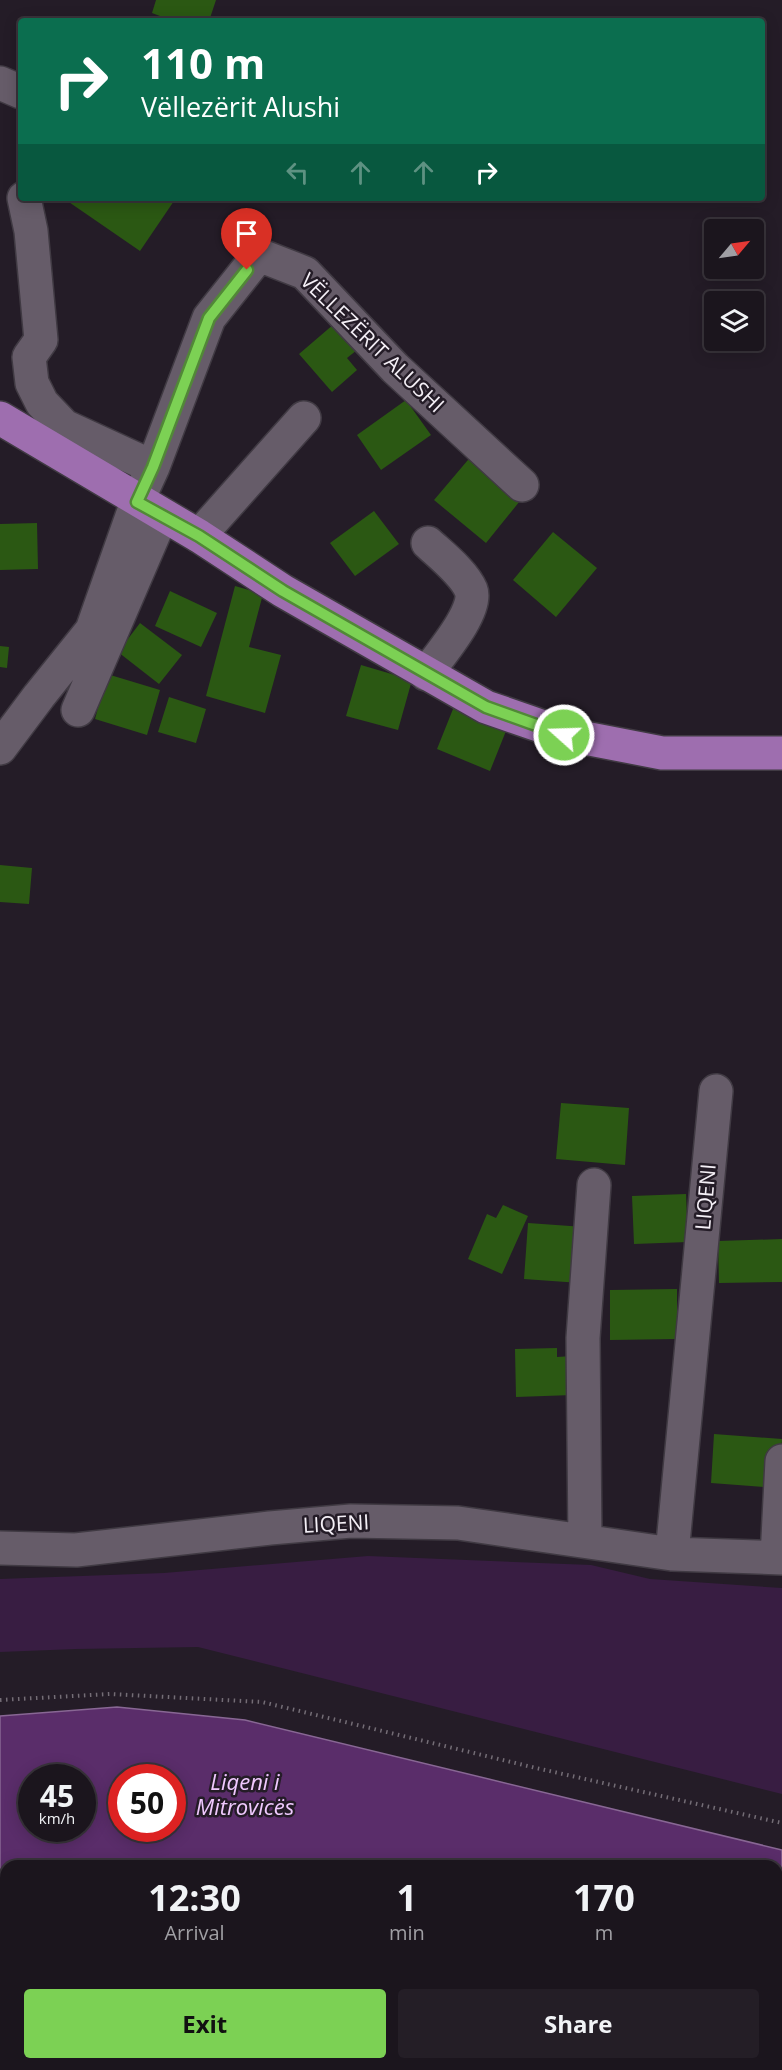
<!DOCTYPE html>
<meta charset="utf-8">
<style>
body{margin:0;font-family:"Open Sans",sans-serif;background:#241e26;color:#f1f3f6;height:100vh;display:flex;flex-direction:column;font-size:22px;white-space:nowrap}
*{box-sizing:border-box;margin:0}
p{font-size:20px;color:#a09fa4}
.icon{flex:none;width:33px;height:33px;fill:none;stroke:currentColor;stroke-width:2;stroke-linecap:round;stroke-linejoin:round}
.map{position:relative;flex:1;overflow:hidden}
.details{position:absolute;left:0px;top:1860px;width:783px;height:210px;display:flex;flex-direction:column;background:#1b151d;border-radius:18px 18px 0 0;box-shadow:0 3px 15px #0003,0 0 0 2px #39343b}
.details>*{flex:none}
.guide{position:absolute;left:18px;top:18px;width:747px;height:183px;border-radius:6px;box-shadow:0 3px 15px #0003,0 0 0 2px #39343b;background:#0b6e4f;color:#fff;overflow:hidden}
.needle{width:39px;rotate:61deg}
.buttons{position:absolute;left:704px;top:219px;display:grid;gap:12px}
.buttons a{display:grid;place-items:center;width:60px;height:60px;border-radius:6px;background:#1b151d;box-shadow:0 3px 15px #0003,0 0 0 2px #39343b;font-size:30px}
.speed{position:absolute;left:18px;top:1764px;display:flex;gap:12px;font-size:30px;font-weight:700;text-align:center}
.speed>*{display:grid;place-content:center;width:78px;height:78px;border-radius:50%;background:#1b151d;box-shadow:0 3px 15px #0003,0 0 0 2px #39343b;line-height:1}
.speed small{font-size:15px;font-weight:400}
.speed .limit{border:9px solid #d22;background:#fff;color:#111}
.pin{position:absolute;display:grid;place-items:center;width:51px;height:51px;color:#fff;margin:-62px -26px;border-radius:50% 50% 50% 0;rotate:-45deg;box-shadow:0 0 6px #0007}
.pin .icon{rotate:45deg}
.me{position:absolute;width:66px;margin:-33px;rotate:290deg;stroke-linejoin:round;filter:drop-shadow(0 0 4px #0008)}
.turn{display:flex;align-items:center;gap:21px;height:126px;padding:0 24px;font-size:27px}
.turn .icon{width:78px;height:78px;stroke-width:2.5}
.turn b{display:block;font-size:42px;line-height:51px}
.lanes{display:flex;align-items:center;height:57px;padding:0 24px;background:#0003;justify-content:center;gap:30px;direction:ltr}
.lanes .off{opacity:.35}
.eta{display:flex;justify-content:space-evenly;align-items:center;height:102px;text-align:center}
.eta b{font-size:36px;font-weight:700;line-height:42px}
.action{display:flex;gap:12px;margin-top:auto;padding:12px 24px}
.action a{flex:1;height:69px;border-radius:6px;background:#7cd154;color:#111;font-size:24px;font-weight:700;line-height:69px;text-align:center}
.action a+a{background:#241e26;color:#f1f3f6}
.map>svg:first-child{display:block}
</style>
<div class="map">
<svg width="782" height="2070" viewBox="0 0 782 2070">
<rect width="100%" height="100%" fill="#241c27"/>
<path fill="#381d42" d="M368,1556l223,9 59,14 132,9v206l-584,-147 -122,2 -76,3v-73l164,-6z"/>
<path fill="#5a2d6a" stroke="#886794" stroke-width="1.5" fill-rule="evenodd" d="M117,1707l128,13 537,130v177l-5,-1v-160h-771v65l-6,3v-218zM32,1778h50v50h-50zM122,1778h50v50h-50z"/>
<path fill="#2b5813" d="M156,0h60l-7,21h-36l-21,-8z
M63,198h113l-36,53z
M334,324l23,26 -10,8 10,12 -25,22 -33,-38z
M406,400l25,35 -50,35 -24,-35z
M473,454l51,42 -38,47 -52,-43z
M374,511l25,33 -44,32 -25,-33z
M37,523l1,46 -38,1v-46z
M553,532l44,36 -41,49 -43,-37z
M235,586l28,8 -14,53 32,8 -16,58 -59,-17z
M170,591l47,22 -16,34 -46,-21z
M140,623l42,32 -23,29 -41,-32z
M0,646l9,1 -2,21 -7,-1z
M361,665l51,15 -14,50 -52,-14z
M107,674l53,16 -13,45 -52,-16z
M169,697l37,12 -10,34 -38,-11z
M457,699l53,22 -20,50 -53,-22z
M0,865l32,3 -3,36 -29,-2z
M561,1103l68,5 -4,57 -69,-6z
M686,1194l2,48 -54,2 -2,-48z
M503,1205l25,11 -26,58 -34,-15 19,-45 9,4z
M528,1223l56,4 -4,56 -56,-4z
M782,1239v43l-63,1 -1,-42z
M677,1289v50l-67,1v-50z
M557,1348v9l15,-1 1,39 -57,2 -1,-48z
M714,1434l68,5 -3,49 -68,-5z
M273,2064h74l-5,6h-61z
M380,2064h42l8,6h-55z"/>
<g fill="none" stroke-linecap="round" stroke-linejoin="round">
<g stroke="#403a43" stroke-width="36">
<path id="minor" d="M0,83l21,9
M24,198l7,33 10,109 -12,17 3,26 10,20 22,23 89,41
M199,536l105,-118
M426,674c12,-17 53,-64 45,-84 -7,-17 -30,-35 -43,-47
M78,710l84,-195
M0,748l39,-52 53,-66 45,-128 16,-35 56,-149 50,-63 46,18 90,95 127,117
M585,1541l-2,-203 11,-153
M0,1548l76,2 194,-22 81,-7 107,2 214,31 110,4
M672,1554l44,-463
M777,1557l5,-96
M141,2064l6,6"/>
</g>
<g stroke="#403a43" stroke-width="36">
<path id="major" d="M0,418l199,118 84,55 203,116 78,27 98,19h120"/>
</g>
<path stroke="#746d76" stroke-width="4" stroke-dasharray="1.5 4.5" stroke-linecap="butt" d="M0,1700l110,-6 152,8 274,66 246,55
M0,1961l6,-4
M777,2061l5,1"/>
<use href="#minor" stroke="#665c69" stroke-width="33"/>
<use href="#major" stroke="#9e6eaf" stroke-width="33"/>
</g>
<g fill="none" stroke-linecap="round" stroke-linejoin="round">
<g stroke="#518837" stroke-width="15">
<path id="route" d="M247,270l-38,48 -56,149 -16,35 62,34 84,55 203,116 78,28"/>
</g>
<use href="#route" stroke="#7cd154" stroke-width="10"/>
</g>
<g text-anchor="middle" stroke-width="5" stroke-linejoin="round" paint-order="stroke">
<g font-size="21" fill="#f4eff6" stroke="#241c27">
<text transform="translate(372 343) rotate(44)" y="7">VËLLEZËRIT ALUSHI</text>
<text transform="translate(706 1197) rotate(-85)" y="7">LIQENI</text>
<text transform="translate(336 1524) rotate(-3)" y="7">LIQENI</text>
</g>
<g font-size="22" font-style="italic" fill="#f0c9ff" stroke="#241c27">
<text x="245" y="1790">Liqeni i<tspan x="245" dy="25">Mitrovicës</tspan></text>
</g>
</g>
</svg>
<div class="buttons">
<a><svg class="needle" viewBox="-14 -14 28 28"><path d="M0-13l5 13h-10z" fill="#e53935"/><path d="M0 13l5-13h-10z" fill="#a09fa4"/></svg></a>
<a><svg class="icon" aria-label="layers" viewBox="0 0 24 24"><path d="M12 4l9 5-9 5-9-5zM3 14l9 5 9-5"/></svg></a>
</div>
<div class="speed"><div>45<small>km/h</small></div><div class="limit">50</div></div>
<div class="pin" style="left:247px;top:270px;background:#d93025"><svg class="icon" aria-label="arrive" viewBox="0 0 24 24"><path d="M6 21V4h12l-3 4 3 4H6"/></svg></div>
<svg class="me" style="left:564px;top:735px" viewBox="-20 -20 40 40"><circle r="17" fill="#7cd154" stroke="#fff" stroke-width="3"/><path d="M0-11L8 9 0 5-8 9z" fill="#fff"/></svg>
<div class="guide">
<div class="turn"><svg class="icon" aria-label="right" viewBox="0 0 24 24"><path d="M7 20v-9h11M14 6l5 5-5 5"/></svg><div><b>110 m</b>Vëllezërit Alushi</div></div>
<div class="lanes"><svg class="icon off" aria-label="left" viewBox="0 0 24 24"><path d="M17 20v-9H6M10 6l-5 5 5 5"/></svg><svg class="icon off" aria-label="ahead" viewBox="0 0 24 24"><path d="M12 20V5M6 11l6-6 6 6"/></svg><svg class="icon off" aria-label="ahead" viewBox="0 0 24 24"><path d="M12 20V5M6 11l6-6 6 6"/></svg><svg class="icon" aria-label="right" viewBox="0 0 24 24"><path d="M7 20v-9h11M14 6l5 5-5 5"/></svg></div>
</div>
<section class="details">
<div class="eta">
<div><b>12:30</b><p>Arrival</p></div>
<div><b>1</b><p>min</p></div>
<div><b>170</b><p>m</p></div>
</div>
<div class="action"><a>Exit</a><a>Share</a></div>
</section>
</div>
